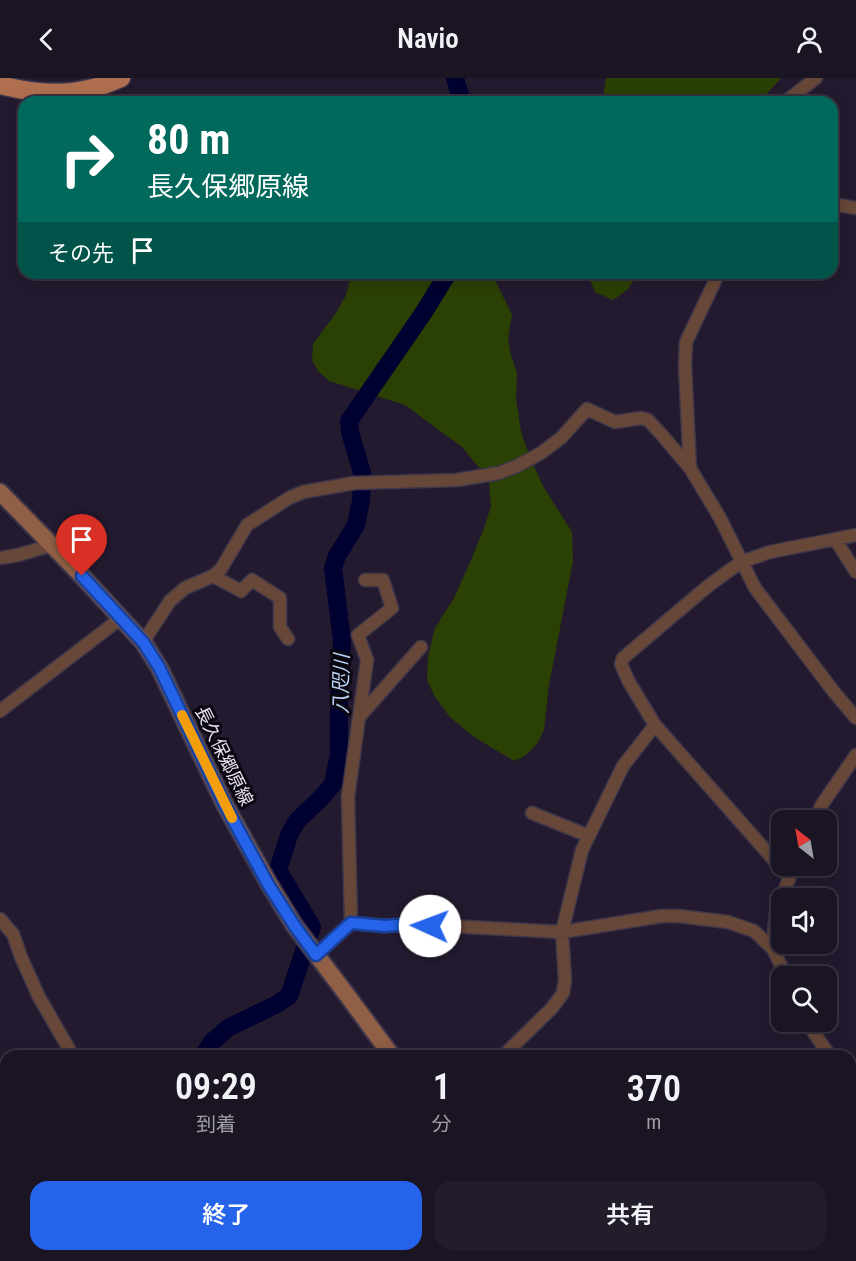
<!DOCTYPE html>
<html lang="ja">
<meta charset="utf-8">
<style>
body{margin:0;font-family:"Roboto Condensed","Noto Sans JP",sans-serif;background:#231d2b;color:#f1f3f6;height:100vh;display:flex;flex-direction:column;font-size:22px;white-space:nowrap}
*{box-sizing:border-box;margin:0}
p{font-size:20px;color:#9f9ea6}
.icon{flex:none;width:33px;height:33px;fill:none;stroke:currentColor;stroke-width:2;stroke-linecap:round;stroke-linejoin:round}
.map{position:relative;flex:1;overflow:hidden}
.details{position:absolute;left:0px;top:972px;width:856px;height:212px;display:flex;flex-direction:column;background:#1a1423;border-radius:18px 18px 0 0;box-shadow:0 3px 15px #0003,0 0 0 2px #383341}
.details>*{flex:none}
.top-card{position:absolute;left:18px;top:18px;width:820px;height:183px;border-radius:18px;box-shadow:0 3px 15px #0003,0 0 0 2px #383341;background:#00695c;color:#fff;overflow:hidden}
.needle{width:39px;rotate:329deg}
.controls{position:absolute;left:771px;top:732px;display:grid;gap:12px}
.controls a{display:grid;place-items:center;width:66px;height:66px;border-radius:12px;background:#1a1423;box-shadow:0 3px 15px #0003,0 0 0 2px #383341;font-size:30px}
.pin{position:absolute;display:grid;place-items:center;width:51px;height:51px;color:#fff;margin:-62px -26px;border-radius:50% 50% 50% 0;rotate:-45deg;box-shadow:0 0 6px #0007}
.pin .icon{rotate:45deg}
.me{position:absolute;width:66px;margin:-33px;rotate:272deg;stroke-linejoin:round;filter:drop-shadow(0 0 4px #0008)}
.turn{display:flex;align-items:center;gap:21px;height:126px;padding:0 30px;font-size:27px}
.turn .icon{width:78px;height:78px;stroke-width:2.5}
.turn b{display:block;font-size:42px;line-height:51px}
.then{display:flex;align-items:center;height:57px;padding:0 30px;background:#0003;gap:12px;font-size:22px}
.eta{display:flex;justify-content:space-evenly;align-items:center;height:102px;text-align:center}
.eta b{font-size:36px;font-weight:600;line-height:42px}
.button{display:flex;gap:12px;margin-top:auto;padding:12px 30px}
.button a{flex:1;height:69px;border-radius:18px;background:#2563eb;color:#fff;font-size:24px;font-weight:600;line-height:69px;text-align:center}
.button a+a{background:#231d2b;color:#f1f3f6}
header{display:flex;justify-content:space-between;align-items:center;height:78px;padding:0 30px;background:#1a1423;font-size:27px;font-weight:600}
.map>svg:first-child{display:block}
</style>
<header><svg class="icon" aria-label="back" viewBox="0 0 24 24"><path d="M15 5l-7 7 7 7"/></svg>Navio<svg class="icon" aria-label="person" viewBox="0 0 24 24"><circle cx="12" cy="8" r="4"/><path d="M4 21q1-7 8-7t8 7"/></svg></header>
<div class="map">
<svg width="856" height="1183" viewBox="0 0 856 1183">
<rect width="100%" height="100%" fill="#231a2f"/>
<path fill="#2b4003" d="M606,0h175l-22,24h-157z
M352,195h143l1,9 16,33 -4,23 2,14 7,21 -1,25 5,34 8,23 14,31 29,46 1,29 -24,124 -5,45 -7,14 -12,12 -11,5 -40,-24 -24,-20 -15,-20 -8,-17 1,-24 7,-28 19,-30 17,-38 12,-29 8,-25 -2,-26 -27,-33 -57,-42 -76,-24 -11,-10 -6,-11 1,-16 23,-31 10,-18z
M587,195h52l-12,17 -14,10 -18,-8z"/>
<g fill="none" stroke-linecap="round" stroke-linejoin="round">
<path stroke="#000031" stroke-width="18" d="M455,0l7,24
M203,978l9,-14 16,-14 49,-24 12,-8 23,-69 -34,-57 11,-35 8,-14 24,-23 12,-14 6,-30v-56l3,-57 -9,-73 4,-12 19,-31 5,-24 1,-28 -12,-41 -1,-11 75,-109 24,-39
M77,1183l5,-5"/>
<g stroke="#3e364a" stroke-width="15">
<path id="minor" d="M785,24l31,-24
M832,126l24,4
M717,195l-2,8 -29,61 -1,24 5,102 30,50 35,70 79,104 22,26
M835,461l21,33
M0,480l18,-3 34,-10
M213,498l28,15 11,-11 28,18v29l8,12
M143,564l27,-41 15,-13 28,-12 8,-7 26,-44 42,-27 14,-6 51,-9 103,-3 42,-7 18,-7 24,-13 20,-15 26,-29 28,13 26,-4 7,2 14,15 28,33
M0,633l121,-93
M360,638l61,-69
M532,735l57,23
M815,742l6,-14 35,-51
M789,799l-134,-152 -26,-43 -8,-18 2,-6 85,-72 33,-24 29,-10 86,-17
M0,841l13,15 8,23 18,40 34,59
M351,845l-3,-126 19,-137 -9,-25 34,-27 -9,-28h-18
M773,871l3,-37 18,-46
M316,877l35,-32 34,3 26,-2 151,8 100,-16h17l49,6 26,9 19,18 13,27
M808,944l4,8 18,26
M500,978l5,-2 47,-46 11,-15 2,-13 -3,-48 20,-82 41,-84 32,-41
M850,1005l6,4
M850,1131l6,2
M311,1178l4,5
M15,1183l5,-5
M620,1183l13,-5
M826,1183v-5"/>
</g>
<g stroke="#3e364a" stroke-width="20">
<path id="secondary" d="M0,414l82,84 61,66 16,25 66,138 44,79 25,41 53,70 45,61
M552,1178l4,5"/>
</g>
<g stroke="#3e364a" stroke-width="21">
<path id="primary" d="M0,7c44,11 79,12 121,-7"/>
</g>
<use href="#minor" stroke="#674838" stroke-width="12"/>
<use href="#secondary" stroke="#905f45" stroke-width="16"/>
<use href="#primary" stroke="#b0704f" stroke-width="18"/>
</g>
<g fill="none" stroke-linecap="round" stroke-linejoin="round">
<g stroke="#184099" stroke-width="15">
<path id="route" d="M82,498l61,66 16,25 66,138 43,79 26,41 22,30 35,-32 34,3 26,-2 19,2"/>
</g>
<use href="#route" stroke="#2563eb" stroke-width="10"/>
<path stroke="#f59e0b" stroke-width="10" d="M182,637l50,103"/>
</g>
<g text-anchor="middle" stroke-width="6" stroke-linejoin="round" paint-order="stroke">
<g font-size="18" fill="#e7e1f0" stroke="#0a0710">
<text transform="translate(224 678) rotate(64)" y="6">長久保郷原線</text>
</g>
<g font-size="20" font-style="italic" fill="#b7d1f4" stroke="#0a0710">
<text transform="translate(341 606) rotate(-89)" y="7">八咫川</text>
</g>
</g>
</svg>
<div class="controls">
<a><svg class="needle" viewBox="-14 -14 28 28"><path d="M0-13l5 13h-10z" fill="#e53935"/><path d="M0 13l5-13h-10z" fill="#9f9ea6"/></svg></a>
<a><svg class="icon" aria-label="sound" viewBox="0 0 24 24"><path d="M4 9h4l5-4v14l-5-4H4zM17 9q2 3 0 6"/></svg></a>
<a><svg class="icon" aria-label="search" viewBox="0 0 24 24"><circle cx="10" cy="10" r="6"/><path d="M15 15l6 6"/></svg></a>
</div>
<div class="pin" style="left:82px;top:498px;background:#d93025"><svg class="icon" aria-label="arrive" viewBox="0 0 24 24"><path d="M6 21V4h12l-3 4 3 4H6"/></svg></div>
<svg class="me" style="left:430px;top:848px" viewBox="-20 -20 40 40"><circle r="19" fill="#fff"/><path d="M0-13L10 11 0 6-10 11z" fill="#2563eb"/></svg>
<div class="top-card">
<div class="turn"><svg class="icon" aria-label="right" viewBox="0 0 24 24"><path d="M7 20v-9h11M14 6l5 5-5 5"/></svg><div><b>80 m</b>長久保郷原線</div></div>
<div class="then">その先<svg class="icon" aria-label="arrive" viewBox="0 0 24 24"><path d="M6 21V4h12l-3 4 3 4H6"/></svg></div>
</div>
<section class="details">
<div class="eta">
<div><b>09:29</b><p>到着</p></div>
<div><b>1</b><p>分</p></div>
<div><b>370</b><p>m</p></div>
</div>
<div class="button"><a>終了</a><a>共有</a></div>
</section>
</div>
